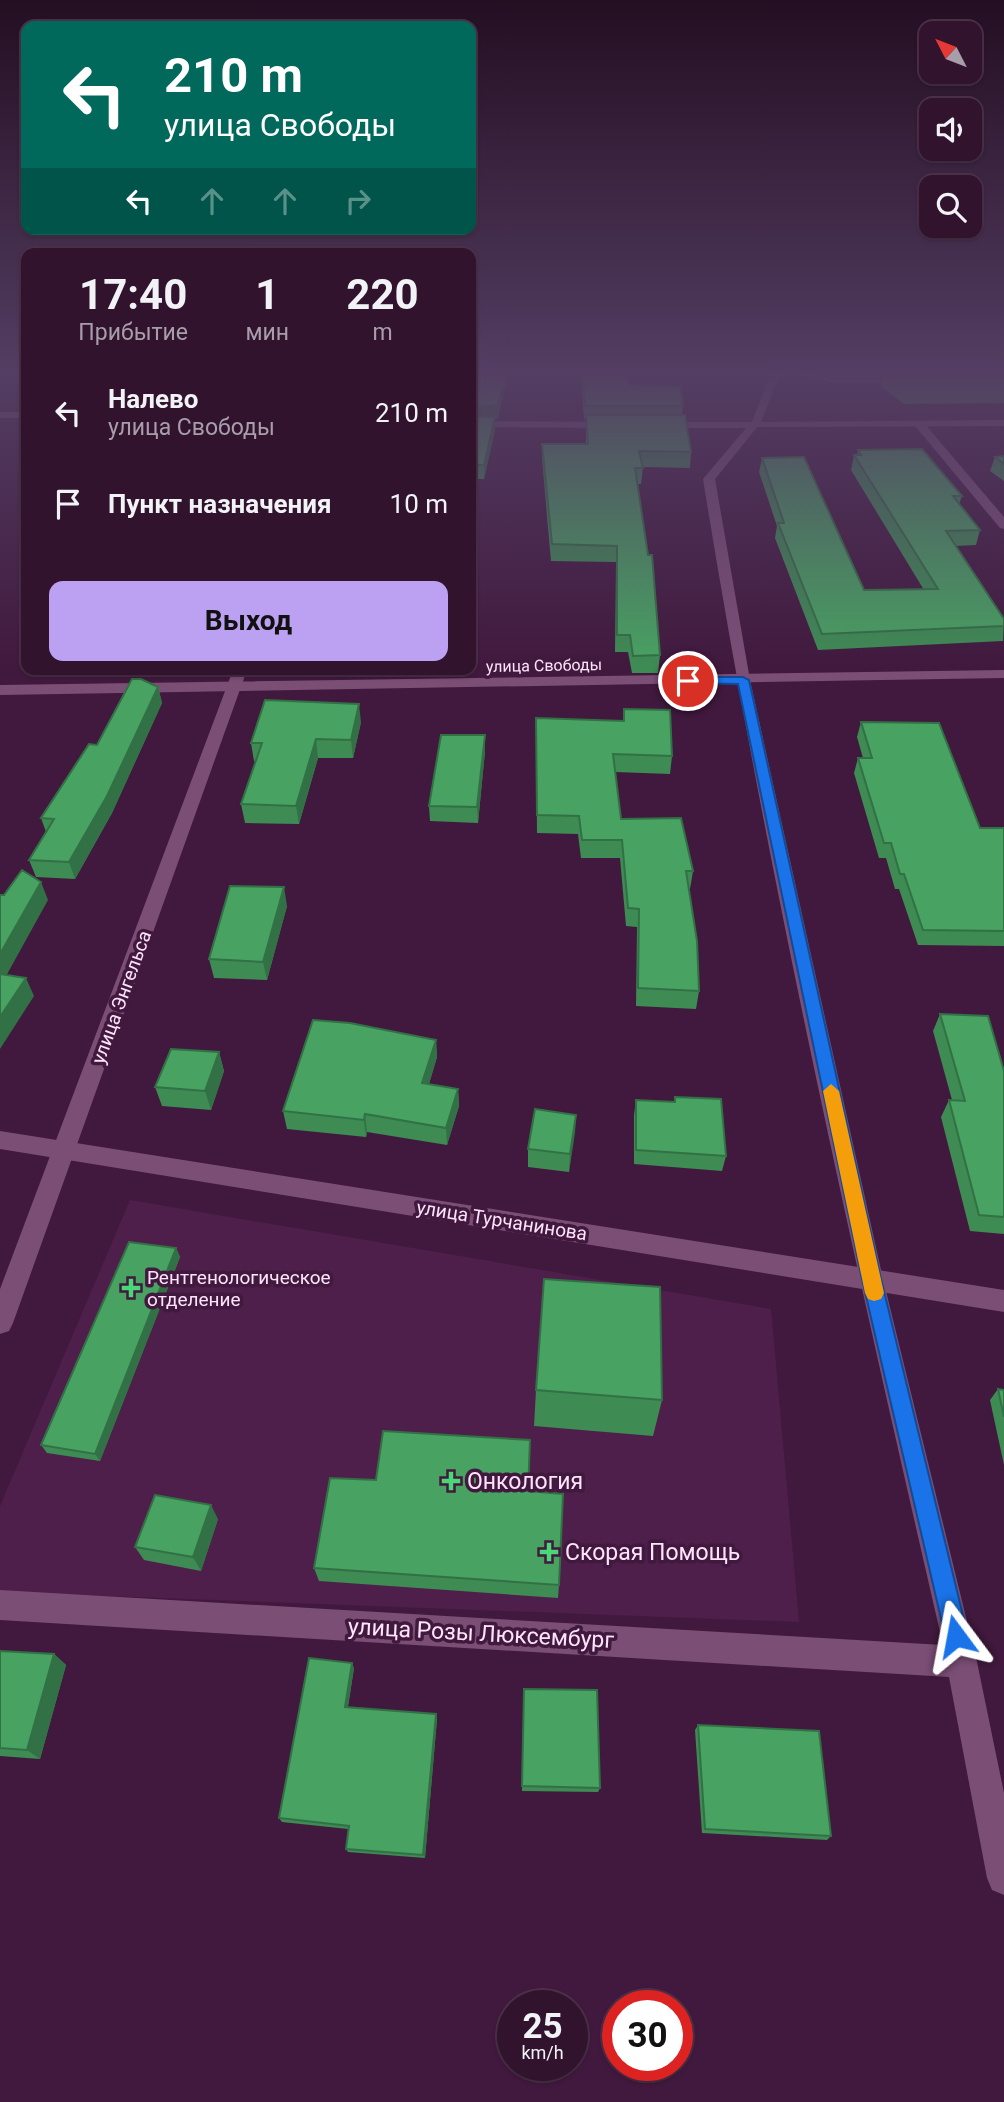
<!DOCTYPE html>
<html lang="ru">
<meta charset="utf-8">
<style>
body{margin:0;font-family:Roboto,sans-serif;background:#391c36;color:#f1f3f6;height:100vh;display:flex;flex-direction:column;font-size:26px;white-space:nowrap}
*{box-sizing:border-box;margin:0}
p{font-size:23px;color:#a89eaa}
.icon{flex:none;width:38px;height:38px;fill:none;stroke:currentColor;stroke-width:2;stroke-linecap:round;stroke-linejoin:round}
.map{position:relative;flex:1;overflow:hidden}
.panel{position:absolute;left:21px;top:248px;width:455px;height:427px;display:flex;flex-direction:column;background:#31132e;border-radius:14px;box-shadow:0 2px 5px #0004,0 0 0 2px #4c324a}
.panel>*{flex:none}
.top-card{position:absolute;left:21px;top:21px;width:455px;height:214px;border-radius:14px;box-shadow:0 2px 5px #0004,0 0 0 2px #4c324a;background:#00695c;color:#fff;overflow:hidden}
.needle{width:46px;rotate:312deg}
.tools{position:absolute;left:919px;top:21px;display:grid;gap:14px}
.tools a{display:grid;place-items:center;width:63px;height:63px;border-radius:14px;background:#31132e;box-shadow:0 2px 5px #0004,0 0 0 2px #4c324a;font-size:35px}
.speed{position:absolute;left:497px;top:1990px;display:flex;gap:14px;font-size:35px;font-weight:700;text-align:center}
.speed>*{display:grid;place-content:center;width:91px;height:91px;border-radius:50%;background:#31132e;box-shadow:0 2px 5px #0004,0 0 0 2px #4c324a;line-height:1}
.speed small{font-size:18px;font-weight:400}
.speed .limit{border:10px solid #d22;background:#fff;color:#111}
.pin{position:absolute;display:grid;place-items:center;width:60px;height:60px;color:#fff;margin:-30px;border:4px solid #fff;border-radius:50%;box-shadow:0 2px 7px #0007}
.me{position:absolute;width:77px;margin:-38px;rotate:347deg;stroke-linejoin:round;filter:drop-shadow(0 0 5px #0008)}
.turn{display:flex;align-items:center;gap:24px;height:147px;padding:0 28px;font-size:32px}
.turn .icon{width:91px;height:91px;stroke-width:2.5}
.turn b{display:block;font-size:49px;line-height:60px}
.lanes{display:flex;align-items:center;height:66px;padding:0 28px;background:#0003;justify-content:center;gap:35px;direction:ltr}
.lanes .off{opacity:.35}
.eta{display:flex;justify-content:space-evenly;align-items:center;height:119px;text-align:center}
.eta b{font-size:42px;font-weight:700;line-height:49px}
.primary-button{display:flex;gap:14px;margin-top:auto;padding:14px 28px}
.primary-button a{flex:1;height:80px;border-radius:14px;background:#bca0f2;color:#111;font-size:28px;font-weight:700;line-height:80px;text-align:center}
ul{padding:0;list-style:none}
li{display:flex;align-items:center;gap:21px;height:91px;padding:0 28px}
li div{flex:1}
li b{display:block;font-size:26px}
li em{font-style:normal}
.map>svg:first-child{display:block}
</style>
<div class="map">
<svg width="1004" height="2102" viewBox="0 0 1004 2102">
<rect width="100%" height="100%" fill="#41193e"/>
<path fill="#4e1f4a" d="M130,1200l641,109 28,313 -799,-30v-86z"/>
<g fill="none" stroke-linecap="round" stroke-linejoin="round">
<path fill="#7b4e76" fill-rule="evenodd" d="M794,372h13l25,7h72l4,2 -4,2h-72z"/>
<path fill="#7b4e76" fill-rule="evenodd" d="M0,412h26v6h-26z
M471,421l141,1 5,3 -5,3 -141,-1z
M754,422l5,3 -44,54 35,201 133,599 94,383 27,131v102l-12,-5 -5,-12 -38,-201 -949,-57v-30l943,55c-89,-386 -177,-774 -240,-1166l43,-51h-88l-5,-3 5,-3z
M916,423h8l80,94v12l-4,-1 -84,-101z
M233,670h14l-234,653 -4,8 -9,3v-45z"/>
<path fill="#7b4e76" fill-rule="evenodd" d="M771,372h10l-20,50 243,-2v6l-254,1z
M1004,670v8l-1004,17v-10z
M0,1131l1004,159v22l-1004,-163z"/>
</g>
<path fill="#3e8b54" d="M471,372h155l3,13 54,21 -1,9 9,37 -1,16 -47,-1 -2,17h-3l22,171 -2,18h-26l-4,-21h-13l1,-90 -65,-1 -9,-102v-15h44v-25h-2l-3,-43 -73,-2 -10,44 -3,1v11l-11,49h-13z
M862,372h142v31l-100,1 -23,-17 2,-10 -13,1z
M858,450l104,46 -3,8 21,26 -4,15 -21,1 49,73 -1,22 -185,9 -43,-112 2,-12 -18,-54 3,-14 102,132h60l-73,-120 3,-15h3z
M1004,456v25l-14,-10 5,-14z
M158,687l4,16 -50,110 -37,66 -39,-2 -7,-17 17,-28 -5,-14 56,-73z
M624,709l48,47 -2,18 -55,-2 6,47 72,52 -3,18h-1l10,102 -3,18 -60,-3 1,-79 -11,-1 -6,-68h-39l-3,-24 -41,-1 -1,-115 87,3z
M361,722l-8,36h-35l-19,66 -54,-1 -4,-19 15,-43h-2l-3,-18z
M861,722l119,106h24v118l-86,-1 -19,-56h-4l-9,-31h-7l-25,-85 4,-15h5l-6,-21z
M485,735v16l-7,72 -48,-2 -1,-15z
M287,906l-20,74 -53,-2 -5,-19z
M940,1014l64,57v163l-34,-3 -29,-114 8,-17h3l-19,-69z
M436,1040l1,17 -8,27 29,5 1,17 -12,39 -80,-13 -1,5 -79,-8 -4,-18z
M219,1052l5,19 -13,39 -49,-4 -7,-19z
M675,1097l51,59 -4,15 -88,-7v-49l2,-15 38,2z
M576,1115l-7,57 -41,-5v-18z
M176,1248l4,9 -80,204 -53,-8 -6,-8z
M998,1389l6,1v75l-14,-65z
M536,1390l126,10 -9,36 -119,-10z
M528,1491l31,94 -1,13 -239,-17 -5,-13z
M218,1519l-17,52 -57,-11 -9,-13z
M0,1651l54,3 12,11 -26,94 -40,-3z
M354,1668l-6,39 88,7 1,5 -12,139 -77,-6 -2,-3 2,-20 -66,-7 -3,-4z
M524,1689l76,99 -2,4 -76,-1z
M698,1725l133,111 -4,4 -125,-7 -7,-103z"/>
<path fill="#327145" d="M506,372h2v2l-10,44 -3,1v11l-11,49v-14l-13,-44v-13z
M158,687l4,16 -50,110 -37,66 -6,-17z
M359,704l2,18 -8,36 -2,-18z
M485,735v16l-7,72 -1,-16z
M316,739l2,19 -19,66 -3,-18z
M41,882l7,18 -48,87v-33z
M284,887l3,19 -20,74 -4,-18z
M26,978l8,18 -34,53v-32z
M436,1040l1,17 -13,43 -2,-17z
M219,1052l5,19 -13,39 -6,-19z
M458,1089l1,17 -12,39 -1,-17z
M365,1114l2,18 -1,5 -2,-17z
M576,1115l-1,18 -6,39 1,-18z
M176,1248l4,9 -80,204 -5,-7z
M211,1505l7,14 -17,52 -8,-14z
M54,1654l12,11 -26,94 -13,-9z
M352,1663l2,5 -7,44 -2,-5z
M436,1714l1,5 -12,139 -2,-3z"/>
<path fill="#48a262" stroke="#327145" stroke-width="2" d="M471,372h35l-8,33 -27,3z
M582,372h44l3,13 51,1 3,20h-98z
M586,415h99l6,37 -52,-1 4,17h-8l13,87h4l8,100 -27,1 -3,-21h-13v-89l-65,-2 -10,-100h46z
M471,416l24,1 -11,48h-13z
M922,449l40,47h-9l27,34 -34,1 58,88v7l-182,8 -44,-111h6l-22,-65 42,-1 60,133 74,-1 -84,-134h7l-3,-5z
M1004,456v8l-9,-7z
M132,679h9l17,8 -51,109 -38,66 -40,-2 25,-41 -13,-1 48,-74 8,1z
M265,700l94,4 -8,36 -35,-1 -20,67 -55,-2 21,-61h-11z
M624,709l46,1 2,46 -59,-2 8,65 60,-1 12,53h-7l11,70 2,50 -61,-3 1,-79 -11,-1 -6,-68h-40l-3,-24 -42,-1 -1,-97 88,3z
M861,722l78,1 41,105h24v103l-81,-1 -19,-56h-4l-9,-31h-7l-26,-85h14z
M441,735h44l-8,72 -48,-1z
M22,870l19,12 -41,72v-59h4z
M230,886l54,1 -21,75 -54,-3z
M0,974l26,4 -26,39z
M940,1014l48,2 16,55v146l-25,-2 -30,-115 16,1z
M313,1020l37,3 86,17 -14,43 36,6 -12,39 -81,-14 -1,6 -81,-9z
M171,1049l48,3 -14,39 -50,-4z
M675,1097l46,2 5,57 -90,-6v-50l39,2z
M535,1109l41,6 -6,39 -42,-5z
M129,1242l47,6 -81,206 -54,-9z
M544,1279l116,8 2,113 -126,-10z
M998,1389l6,1v27z
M383,1431l147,9 -2,51 35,3 -4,91 -245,-17 16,-90 46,2z
M155,1495l56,10 -18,52 -58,-10z
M0,1651l54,3 -27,96 -27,-2z
M309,1658l43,5 -7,44 91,7 -13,141 -77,-6 3,-23 -70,-8z
M524,1689l73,1 3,98 -78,-2z
M698,1725l121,6 12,105 -126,-7z"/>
<linearGradient id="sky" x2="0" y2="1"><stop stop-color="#240e22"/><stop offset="0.56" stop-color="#543e63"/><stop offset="1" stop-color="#543e63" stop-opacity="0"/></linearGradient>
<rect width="1004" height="666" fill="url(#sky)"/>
<path fill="#1a73e8" stroke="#114b97" stroke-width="2" d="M688,677h55l6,3 132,599 87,357 -3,9 -9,3 -8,-3 -3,-9 -83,-357 -124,-595 -54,-1 -1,-2z"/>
<path fill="#f59e0b" d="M831,1084l8,7 45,202 -3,6 -7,2 -6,-2 -3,-6 -42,-202z"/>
<g fill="#49d778" stroke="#41193e" stroke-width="2.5">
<path d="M127.5 1277.5h7v7h7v7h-7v7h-7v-7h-7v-7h7z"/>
<path d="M447.5 1470.5h7v7h7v7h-7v7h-7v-7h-7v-7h7z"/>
<path d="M545.5 1541.5h7v7h7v7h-7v7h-7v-7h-7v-7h7z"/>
</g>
<g text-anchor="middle" stroke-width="7" stroke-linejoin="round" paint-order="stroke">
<g font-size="16" fill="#fee3fa" stroke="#41193e">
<text transform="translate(544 665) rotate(-1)" y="6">улица Свободы</text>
</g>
<g font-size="19" fill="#fee3fa" stroke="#41193e">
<text transform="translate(121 997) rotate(-70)" y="7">улица Энгельса</text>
<text transform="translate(502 1220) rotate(9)" y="7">улица Турчанинова</text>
</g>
<g font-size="19" fill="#fee3fa" stroke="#41193e" text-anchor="start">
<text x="147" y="1284">Рентгенологическое<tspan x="147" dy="22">отделение</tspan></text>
</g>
<g font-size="23" fill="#fee3fa" stroke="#41193e" text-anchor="start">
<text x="467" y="1489">Онкология</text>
<text x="565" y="1560">Скорая Помощь</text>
</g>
<g font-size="23" fill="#fee3fa" stroke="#41193e">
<text transform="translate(481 1633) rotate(3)" y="8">улица Розы Люксембург</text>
</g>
</g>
</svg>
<div class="tools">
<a><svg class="needle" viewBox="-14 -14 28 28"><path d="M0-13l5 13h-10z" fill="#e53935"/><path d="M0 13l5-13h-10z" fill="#a89eaa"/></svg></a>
<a><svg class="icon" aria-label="sound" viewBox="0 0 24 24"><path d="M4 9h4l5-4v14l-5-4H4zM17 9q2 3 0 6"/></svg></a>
<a><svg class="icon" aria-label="search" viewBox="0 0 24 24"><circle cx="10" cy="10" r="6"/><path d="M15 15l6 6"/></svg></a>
</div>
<div class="speed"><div>25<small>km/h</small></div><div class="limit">30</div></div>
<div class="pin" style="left:688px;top:681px;background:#d93025"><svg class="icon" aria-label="arrive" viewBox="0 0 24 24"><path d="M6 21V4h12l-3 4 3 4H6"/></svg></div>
<svg class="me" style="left:956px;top:1636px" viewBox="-20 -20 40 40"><path d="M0-17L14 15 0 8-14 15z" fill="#1a73e8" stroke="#fff" stroke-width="4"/></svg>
<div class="top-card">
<div class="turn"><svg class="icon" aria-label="left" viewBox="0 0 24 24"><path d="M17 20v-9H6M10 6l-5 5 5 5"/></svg><div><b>210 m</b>улица Свободы</div></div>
<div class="lanes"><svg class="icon" aria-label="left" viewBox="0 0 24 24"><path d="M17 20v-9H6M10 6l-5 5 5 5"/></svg><svg class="icon off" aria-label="ahead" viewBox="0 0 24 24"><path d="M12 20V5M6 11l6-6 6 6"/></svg><svg class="icon off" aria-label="ahead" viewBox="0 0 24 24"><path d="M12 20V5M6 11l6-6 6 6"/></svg><svg class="icon off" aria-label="right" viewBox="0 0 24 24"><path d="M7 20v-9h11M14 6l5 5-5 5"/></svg></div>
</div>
<section class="panel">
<div class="eta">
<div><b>17:40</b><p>Прибытие</p></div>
<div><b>1</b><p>мин</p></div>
<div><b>220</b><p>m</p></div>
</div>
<ul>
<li><svg class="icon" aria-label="left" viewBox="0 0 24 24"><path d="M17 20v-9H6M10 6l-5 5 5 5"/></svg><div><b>Налево</b><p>улица Свободы</p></div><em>210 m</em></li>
<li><svg class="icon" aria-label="arrive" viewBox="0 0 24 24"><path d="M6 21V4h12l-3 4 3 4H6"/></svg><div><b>Пункт назначения</b></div><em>10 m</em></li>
</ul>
<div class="primary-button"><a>Выход</a></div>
</section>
</div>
